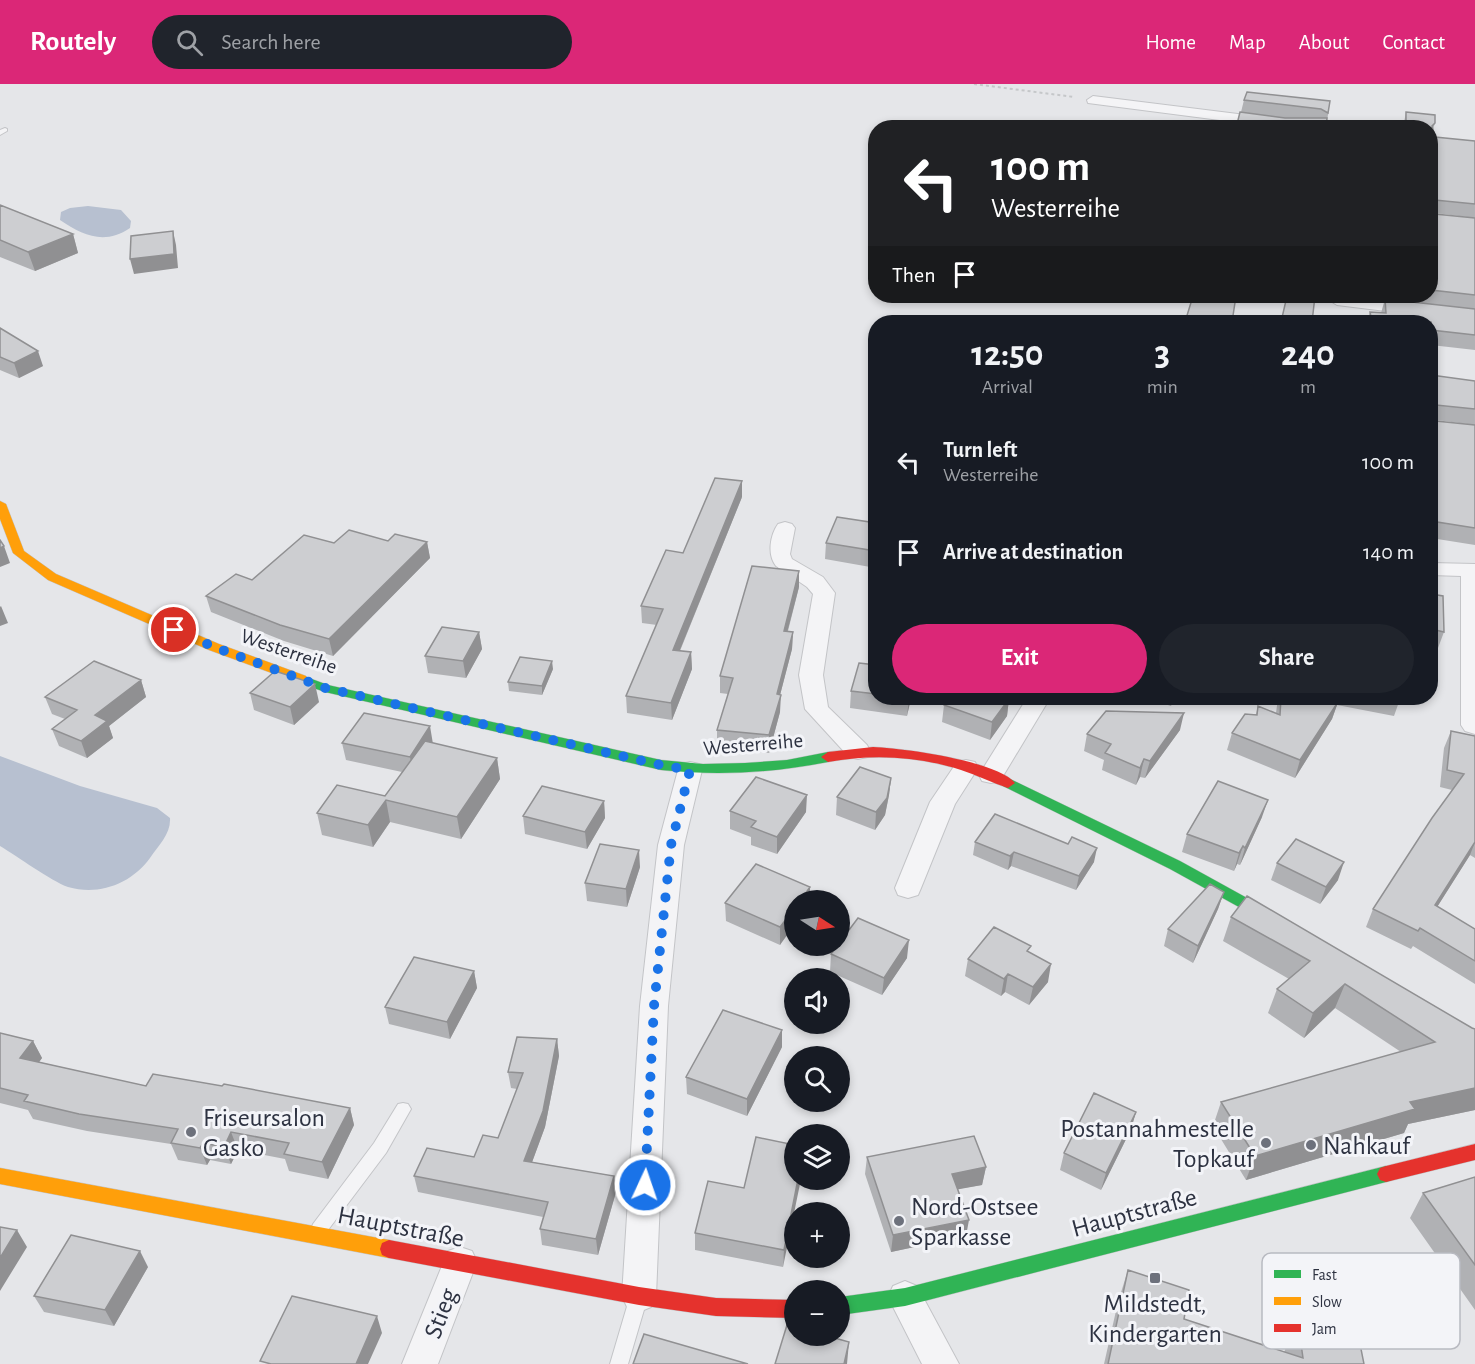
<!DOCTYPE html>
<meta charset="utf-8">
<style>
body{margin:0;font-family:"Alegreya Sans",sans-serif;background:#20242c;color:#f1f3f6;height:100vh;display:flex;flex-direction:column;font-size:22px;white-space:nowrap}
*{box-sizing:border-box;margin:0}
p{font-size:20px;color:#9ea1a6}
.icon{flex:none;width:33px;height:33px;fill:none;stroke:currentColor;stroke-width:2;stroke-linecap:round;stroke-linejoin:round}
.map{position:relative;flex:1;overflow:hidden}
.side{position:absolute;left:868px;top:231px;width:570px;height:390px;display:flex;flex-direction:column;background:#171b24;border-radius:24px;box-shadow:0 3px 9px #0003}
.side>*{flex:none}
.top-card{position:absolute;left:868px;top:36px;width:570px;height:183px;border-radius:24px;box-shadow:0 3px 9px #0003;background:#202124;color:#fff;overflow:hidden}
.needle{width:39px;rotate:102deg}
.controls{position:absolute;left:784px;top:806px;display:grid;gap:12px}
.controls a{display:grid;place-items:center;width:66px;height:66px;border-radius:50%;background:#171b24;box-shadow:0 3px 9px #0003;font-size:30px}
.pin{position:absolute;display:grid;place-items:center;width:51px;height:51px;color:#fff;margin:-26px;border:3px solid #fff;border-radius:50%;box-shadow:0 2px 6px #0007}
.me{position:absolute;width:66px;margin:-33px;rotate:3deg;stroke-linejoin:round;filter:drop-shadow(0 0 4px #0008)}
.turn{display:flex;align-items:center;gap:21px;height:126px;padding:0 24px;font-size:27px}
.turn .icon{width:78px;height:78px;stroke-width:2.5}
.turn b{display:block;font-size:42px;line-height:51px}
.then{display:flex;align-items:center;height:57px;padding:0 24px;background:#0003;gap:12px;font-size:22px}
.eta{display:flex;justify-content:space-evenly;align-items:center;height:102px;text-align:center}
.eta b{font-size:36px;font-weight:700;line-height:42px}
.action{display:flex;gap:12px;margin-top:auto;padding:12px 24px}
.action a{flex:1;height:69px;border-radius:36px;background:#db2777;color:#fff;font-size:24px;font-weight:700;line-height:69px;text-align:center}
.action a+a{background:#20242c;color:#f1f3f6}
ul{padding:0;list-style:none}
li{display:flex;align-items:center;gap:18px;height:90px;padding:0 24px}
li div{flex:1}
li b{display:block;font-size:22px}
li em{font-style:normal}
header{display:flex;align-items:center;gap:36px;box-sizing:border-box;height:84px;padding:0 30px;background:#db2777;color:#fff}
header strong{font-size:28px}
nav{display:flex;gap:33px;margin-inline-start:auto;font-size:21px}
.search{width:420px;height:54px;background:#20242c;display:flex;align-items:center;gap:15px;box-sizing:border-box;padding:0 21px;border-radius:33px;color:#9ea1a6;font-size:22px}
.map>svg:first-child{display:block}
</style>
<header>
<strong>Routely</strong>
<div class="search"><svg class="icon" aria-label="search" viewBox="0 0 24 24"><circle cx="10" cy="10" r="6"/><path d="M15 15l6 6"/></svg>Search here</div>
<nav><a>Home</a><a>Map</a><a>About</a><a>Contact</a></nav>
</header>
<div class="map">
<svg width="1475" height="1280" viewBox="0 0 1475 1280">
<rect width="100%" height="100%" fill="#e5e6e9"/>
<path fill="#b7c0d0" d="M88,122l33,4 10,11 -1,7c-25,17 -47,8 -70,-8l1,-8 9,-4z
M0,672l80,30 77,22 13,10c1,16 -11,27 -20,40 -19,26 -51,38 -82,29 -17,-6 -51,-31 -68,-41z"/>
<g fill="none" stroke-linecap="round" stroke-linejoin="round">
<g stroke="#c3c4c7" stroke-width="2">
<path id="lane" d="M5,44l2,1v2l-7,4v-5z
M403,1019l5,1 3,5 -25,44 -61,81 -6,2 -6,-2 -2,-5 2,-5 61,-81 24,-39z
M637,1211l6,2 3,6 -18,61h-18l18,-61 3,-6z"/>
</g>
<g stroke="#c3c4c7" stroke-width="2">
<path id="street" d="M1093,12l225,28 6,4h-42l-194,-25 -1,-3z
M1341,212l134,16v10l-138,-17 -8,-5 2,-3z
M785,438l7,2 3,4 -5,26 2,5 31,18 12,16 -12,82 5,32 39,38 3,6 -3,6 -9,2 -9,-2 -44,-48 -6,-34 14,-81 -6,-7 -31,-21c-9,-11 -6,-31 2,-42z
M1431,479l44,1v170l-10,-3 -4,-6v-149l-30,-1z
M1027,614h23l-50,83 -9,2 -9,-2 -3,-6z
M966,676l9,2 3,6 -23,36 -34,84 -3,7 -10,3 -10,-3 -3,-7 35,-86 27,-40z
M690,678l9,2 3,6 -18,75 -16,161 -12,290 -5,11 -12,5 -12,-5 -5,-11 18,-290 18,-161 20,-75 3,-6z
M460,1163l12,4 5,11 -39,102h-36l46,-113z
M905,1197l12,5 42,78h-37l-34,-67 5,-11z"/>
</g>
<g stroke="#c3c4c7" stroke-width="1">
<path id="fast" d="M301,591l27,10 333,75 42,4 42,-1 42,-3 41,-8 7,5 -7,5c-56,11 -110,14 -167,8l-336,-78 -29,-10 -2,-3 2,-3z
M1008,694l172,83 105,58 3,4 -3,4 -5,2 -5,-2 -105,-58 -167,-83 -2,-3 2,-3z
M1386,1082l6,2 3,6 -3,6 -6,2 -481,124 -65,9v-18l65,-9z"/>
</g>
<g stroke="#c3c4c7" stroke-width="1">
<path id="slow" d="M0,417l6,3 18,47 32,23 163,70 87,32 2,3 -7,4 -5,-1 -87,-32 -161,-70 -35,-27 -13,-34z
M0,1084l389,72 7,3 2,6 -2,6 -7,3 -389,-74z"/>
</g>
<g stroke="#c3c4c7" stroke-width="1">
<path id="jam" d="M873,663c29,1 125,14 142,36l-7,5c-16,-5 -31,-13 -47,-18 -44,-14 -88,-16 -133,-8l-7,-5 7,-5z
M1475,1060v16l-89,22 -6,-2 -3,-6 3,-6 6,-2z
M389,1156l250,47 77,11 79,2v18l-79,-2 -77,-11 -250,-47 -7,-3 -2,-6 2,-6z"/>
</g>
<path stroke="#c5c7c9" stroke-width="2" stroke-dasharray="3 3" stroke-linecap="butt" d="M974,0l100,13"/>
<use href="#lane" fill="#f4f4f6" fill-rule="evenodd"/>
<use href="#street" fill="#f4f4f6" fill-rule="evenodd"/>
<use href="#fast" fill="#30b455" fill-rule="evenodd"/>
<use href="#slow" fill="#ff9f0a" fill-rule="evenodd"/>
<use href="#jam" fill="#e5322d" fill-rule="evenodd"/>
</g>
<path fill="#b0b1b4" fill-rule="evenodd" d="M1244,16l86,1 -4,27 -85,-16z
M1406,28l29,11 -2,6 2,8 40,4v209l-44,-5v-23h-64l3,-10 11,1 4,-14 -5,-1v-2h51v-168h-28zM1435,129l40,5 -40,-4z
M0,121l73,29 5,19 -43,18 -35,-14z
M0,244l43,38 -24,12 -19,-8z
M1431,291l44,6v44l-39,-5v1l39,4v120l-44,-7z
M742,413l-62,154 11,1 1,17 -20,51 -45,-7 -1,-17 31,-71 -15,-2 -1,-17 42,-53z
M876,439v45l-51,-9 1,-16z
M388,457l39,1 3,16 -97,98 -49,-15 -73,-29 -5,-16 46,-16 82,-37z
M799,503l-11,44 5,1 -1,17 -12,46v17l-11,41 -52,-5v-18l11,-36 -8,-1v-17z
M1431,510l13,38 -6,16 -7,-1z
M479,548l3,17 -16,29 -38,-5 -3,-17z
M876,581v33h35l-4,18 -57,-8 1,-17z
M553,585l-11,26 -33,-4 -1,-9z
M141,596l5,17 -37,29 4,12 -26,20 -28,-12 -7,-17 13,-10 -13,-5 -7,-17z
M250,609l69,9 -25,23 -40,-15z
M1146,614h29l-4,8z
M1278,614h122v1l-6,17 -57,-11 -5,14 -37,59 -68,-28 5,-17 24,-19 2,-8 18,7z
M1009,615l-2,17 -17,24 -48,-18 2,-17z
M1180,646l-35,48 -5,-1 -4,8 -34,-15 2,-10 -20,-9 3,-17z
M1451,647l24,5v122l-5,-3 -33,52 38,22v55l-62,-38 -2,3 -45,-22 7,-18 79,-119 -12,-3 4,-39z
M342,659h91l64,15 3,21 -39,60 -71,-17 -17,25 -51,-12 -5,-22 68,-17 17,-24 -56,-12z
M891,694l-2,17 -4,20 -10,15 -39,-15 1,-18z
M604,717l1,17 -18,31 -62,-15 -2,-18z
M730,727l76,1 -29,42 -26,-9v-8l-21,-8z
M1262,733l-22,48 -3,-1 -3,7 -52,-19 5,-18z
M975,758l119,20 -18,28 -65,-24 -3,4 -35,-15z
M1277,779l61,17 -18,24 -49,-24z
M640,783l-13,40 -40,-6 -2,-18z
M810,803v13h-15l-15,45 -54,-24 -1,-18z
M1224,808l-6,17 -25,54 -29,-17 4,-17z
M1231,833l244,112v81l-67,14 -4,9 -158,47 -33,-54 8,-24 180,-50 -66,-44 -31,30 -36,-25 9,-24 12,-10 -66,-38z
M1030,869l18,29 -19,23 -24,-13 -4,4 -36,-20 3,-17z
M831,870l76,4 -25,37 -52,-23z
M474,887l3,17 -27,51 -61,-15 -4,-17z
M782,946v17l-35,69 -60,-22 -1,-17z
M0,949l33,8 9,17 -3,4 107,24 204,22 4,17 -26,54 -39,-8 -4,-12 -47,-9 -7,14 -21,-4 -3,5 -29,-5 -7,-16 -84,-13 -54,-12 -5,-9 -28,-7z
M557,955l2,17 -14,71 -13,35 82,14 2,16 -18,63 -56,-10 -2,-16 3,-12 -125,-25 -4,-16 60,-19 24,-19 19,-49 -6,-1 -3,-16z
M1136,1028l-5,17 -30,61 -41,-20 4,-17z
M795,1061l-12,122 -88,-17v-17l49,-45z
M867,1073l119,10 -4,18 -25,4 9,47 -75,16 -26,-78z
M1475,1093v133l-65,-92 13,-25z
M148,1183l-34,59 -70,-14 -10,-16z
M1128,1186l56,49 100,33 14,-29 66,41h-260l14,-62z"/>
<path fill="#909092" d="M173,147l3,14 2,23 -44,6 -4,-15z
M73,150l5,19 -43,18 -7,-19z
M38,267l5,15 -24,12 -5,-15z
M742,397v16l-69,170v-17z
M427,458l3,16 -97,98 -4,-17z
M4,462l6,17 -10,4v-19z
M799,487v16l-16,61 1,-17z
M1,522l7,17 -8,3v-19z
M479,548l3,17 -16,29 -3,-17z
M793,548l-1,17 -13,50 2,-4 -1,17 -11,41v-18l8,-41z
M691,568l1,17 -20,51 -1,-17z
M552,577l1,8 -11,26v-9z
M141,596l5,17 -37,29 4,12 -26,20 -6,-17 14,-26z
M315,600l4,18 -25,23 -4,-18z
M909,614h2l-4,18z
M1009,615l-2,17 -17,24 2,-18z
M1338,618l-6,17 -37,59 5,-18z
M1184,629l-4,17 -35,48 5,-17z
M430,642l3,18 -20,30 -3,-17z
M497,674l3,21 -39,60 -4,-22z
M1144,675l-4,18 -4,8 4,-17z
M891,694l-2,17 -4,20 -10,15 1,-18z
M807,711l-1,17 -29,42v-17z
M386,716l4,22 -17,25 -5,-22z
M1268,716l-6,17 -22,48 5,-17z
M604,717l1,17 -18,31 -2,-17z
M1475,758l-5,13 -43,68 8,-18z
M1243,762l-6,18 -3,7 5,-18z
M1097,764l-3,14 -18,28 3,-14z
M639,766l1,17 -13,40 -1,-18z
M1014,768l-3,14 -3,4 2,-14z
M1344,778l-6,18 -18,24 6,-17z
M810,803v13h-9z
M1224,808l-6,17 -25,54 5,-17z
M795,824v16l-15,21v-18z
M909,856l-2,18 -25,37 2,-17z
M1051,880l-3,18 -19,23 4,-18z
M474,887l3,17 -27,51 -3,-17z
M1008,890l-3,18 -4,4 3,-17z
M1345,900l-10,24 -31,30 9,-25z
M782,946v17l-35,69v-17z
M557,955l2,17 -14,71 -18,49 -3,-15z
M33,957l9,17 -13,18 -9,-18z
M1475,1004v22l-67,14 -4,9 -158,47 9,-24 155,-54z
M350,1024l4,17 -26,54 -6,-17z
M1136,1028l-5,17 -30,61 5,-17z
M231,1048l7,18 -7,14 -7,-17z
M203,1059l7,17 -3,5 -7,-17z
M986,1083l-4,18 -33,6 3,-17z
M614,1092l2,16 -18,63 -2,-16z
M798,1095h3l-18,88 1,-17z
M969,1136l-3,16 -75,16 2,-17z
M17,1146l10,17 -27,44v-33z
M140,1167l8,16 -34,59 -9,-16z
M377,1232l5,17 -14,31h-12z
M849,1258l-2,22h-3z"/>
<path fill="#cdced1" stroke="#909092" stroke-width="1.5" d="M1247,8l83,9 -2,12 -7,-4 -77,-9z
M1240,28l45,6h42l-1,10h-90z
M1406,28l29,3v8l-3,3 3,11 40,4v63l-40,-4 -2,2 2,12 40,4v77l-44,-5v-162h-25z
M0,121l73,29 -45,18 -28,-12z
M173,147l1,23 -44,5 1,-23z
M1193,212h43l-4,26h-47z
M1287,212h28l-3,26h-31z
M1385,215l90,10v26l-44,-5v-8h-59l-2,-10 16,1z
M0,244l38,23 -24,12 -14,-6z
M1431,291l44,6v28l-39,-4 -2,2 2,14 39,4v103l-44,-7z
M715,394l27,3 -69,169 18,2 -20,51 -45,-7 37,-87 -22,-3 25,-56 17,3z
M837,433l39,6v28l-50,-8z
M349,446l39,11 7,-7 32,8 -98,97 -49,-14 -74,-29 30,-22 16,6 52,-45 30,8z
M0,456l4,6 -4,2z
M752,482l47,5 -15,60 9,1 -16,62 4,1 -12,40 -52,-5 16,-52 -13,-2z
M1431,510l12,2 1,36 -13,-3z
M442,543l37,5 -16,29 -38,-5z
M520,573l32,4 -10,25 -34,-4z
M94,577l47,19 -46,35 12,6 -26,20 -29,-12 25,-19 -32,-13z
M859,579l17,2v29l-25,-3z
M275,587l40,13 -25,23 -40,-14z
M949,614h55l5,1 -17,23 -48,-17z
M1281,614h57v4l-38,58 -68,-27 13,-19 12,1 1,-9 22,9z
M1106,627l78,2 -34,48 -6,-2 -4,9 -35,-15 6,-9 -24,-10z
M364,629l66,13 -20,31 -68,-14z
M1451,647l24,5v106l-40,63 40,24v32l-55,-33 -2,3 -45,-22 59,-91 32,-44 -17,-4z
M425,657l72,17 -40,59 -71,-17 -18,25 -51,-12 20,-28 48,11z
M860,683l31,11 -4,20 -11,14 -39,-15z
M756,693l51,18 -30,42 -26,-10 5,-6 -26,-10z
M1218,697l50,19 -23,48 -2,-2 -4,7 -52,-19z
M542,702l62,15 -19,31 -62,-16z
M995,730l73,30 4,-7 25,11 -18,28 -65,-24 -4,4 -35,-14z
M1296,755l48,23 -18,25 -49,-24z
M600,760l39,6 -13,39 -41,-6z
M756,780l54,23 -9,13h-6v8l-15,19 -55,-24z
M1210,800l14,8 -26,54 -30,-17z
M1247,812l225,132 3,1v59l-65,14 5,7 -160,47 -34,-54 214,-60 -90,-58 -32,29 -36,-24 33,-28 -79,-44z
M858,834l51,22 -25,38 -53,-24 7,-9h2v-3z
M994,843l37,19 -4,5 24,13 -18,23 -25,-13 -4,5 -36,-20z
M414,873l60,14 -27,51 -62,-15z
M723,926l59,20 -35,69 -61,-22z
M0,949l33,8 -13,17 126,28 7,-12 69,12 2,-2 126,24 -28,54 -38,-8 5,-11 -58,-11 -7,15 -21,-4 -3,5 -29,-5 7,-14 -99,-15 -55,-13 4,-6 -28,-7z
M517,953l40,2 -14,72 -19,50 90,15 -18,63 -56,-10 8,-27 -134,-26 13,-28 47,9 9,-22 15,3 25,-65 -15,-1z
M1094,1009l42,19 -30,61 -42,-20z
M974,1052l12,31 -34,7 17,46 -76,15 -26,-78z
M756,1053l39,8v34h3l-14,71 -89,-17 13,-52 36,7z
M1475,1093v88l-52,-72z
M0,1143l17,3 -17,28z
M71,1151l69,16 -35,59 -71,-14z
M1128,1186l61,20 -5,29 119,39 -5,-35 59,6 7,35h-256z
M292,1212l85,20 -21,48h-85l-11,-3z
M787,1241l8,2v8h29l25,7 -5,22h-69z
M644,1250l104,30h-115z"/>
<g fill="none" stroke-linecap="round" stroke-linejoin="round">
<path stroke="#1a73e8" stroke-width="10" stroke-dasharray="0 18" d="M174,546l40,17 111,41 336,77 29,5 -19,75 -17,161 -9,179"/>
</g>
<g fill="#6d717c" stroke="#f3f4f8" stroke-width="2">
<circle cx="191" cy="1048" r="6"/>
<circle cx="1266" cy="1059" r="6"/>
<circle cx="1311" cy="1061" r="6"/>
<circle cx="899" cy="1137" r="6"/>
<rect x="1149" y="1188" width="12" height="12" rx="3"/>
</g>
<g text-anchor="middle" stroke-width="6" stroke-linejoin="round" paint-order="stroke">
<g font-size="21" fill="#2d3241" stroke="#f3f4f8">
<text transform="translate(289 567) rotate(19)" y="7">Westerreihe</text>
<text transform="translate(753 660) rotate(-5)" y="7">Westerreihe</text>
</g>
<g font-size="26" fill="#2d3241" stroke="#f3f4f8" text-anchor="start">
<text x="203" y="1042">Friseursalon<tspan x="203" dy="30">Gasko</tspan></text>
<text x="1254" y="1053" text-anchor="end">Postannahmestelle<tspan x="1254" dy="30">Topkauf</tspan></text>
<text x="1323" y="1070">Nahkauf</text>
<text x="911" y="1131">Nord-Ostsee<tspan x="911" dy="30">Sparkasse</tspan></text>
<text x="1155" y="1228" text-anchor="middle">Mildstedt,<tspan x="1155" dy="30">Kindergarten</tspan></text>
</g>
<g font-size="26" fill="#2d3241" stroke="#f3f4f8">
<text transform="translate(1134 1128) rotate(-15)" y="9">Hauptstraße</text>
<text transform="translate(401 1142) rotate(11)" y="9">Hauptstraße</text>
<text transform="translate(440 1229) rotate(-69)" y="9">Stieg</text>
</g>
</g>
<rect x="1262" y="1169" width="198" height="96" rx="9" fill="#f3f4f8" stroke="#b8bac1" stroke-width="1.5"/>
<rect x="1274" y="1186" width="27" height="8" fill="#30b455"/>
<rect x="1274" y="1213" width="27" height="8" fill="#ff9f0a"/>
<rect x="1274" y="1240" width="27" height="8" fill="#e5322d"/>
<g font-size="16" fill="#2d3241">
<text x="1312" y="1196">Fast</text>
<text x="1312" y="1223">Slow</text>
<text x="1312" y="1250">Jam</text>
</g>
</svg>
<div class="controls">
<a><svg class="needle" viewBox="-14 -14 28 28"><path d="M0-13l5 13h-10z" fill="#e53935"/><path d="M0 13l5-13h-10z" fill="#9ea1a6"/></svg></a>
<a><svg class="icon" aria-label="sound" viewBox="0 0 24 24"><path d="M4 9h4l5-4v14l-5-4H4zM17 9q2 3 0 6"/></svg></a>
<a><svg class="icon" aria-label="search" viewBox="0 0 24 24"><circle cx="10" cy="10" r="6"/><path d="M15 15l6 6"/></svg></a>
<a><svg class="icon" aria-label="layers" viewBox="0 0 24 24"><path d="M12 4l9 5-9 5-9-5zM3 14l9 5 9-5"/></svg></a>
<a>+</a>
<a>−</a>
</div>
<div class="pin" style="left:174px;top:546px;background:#d93025"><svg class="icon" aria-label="arrive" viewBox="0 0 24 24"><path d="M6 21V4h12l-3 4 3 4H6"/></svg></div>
<svg class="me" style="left:645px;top:1101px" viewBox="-20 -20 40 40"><circle r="17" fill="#1a73e8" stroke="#fff" stroke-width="3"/><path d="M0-11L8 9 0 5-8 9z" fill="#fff"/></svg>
<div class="top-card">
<div class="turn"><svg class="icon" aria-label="left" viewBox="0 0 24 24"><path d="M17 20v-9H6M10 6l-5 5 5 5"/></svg><div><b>100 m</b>Westerreihe</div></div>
<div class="then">Then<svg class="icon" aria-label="arrive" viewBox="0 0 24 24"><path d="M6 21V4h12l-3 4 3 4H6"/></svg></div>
</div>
<section class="side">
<div class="eta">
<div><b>12:50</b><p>Arrival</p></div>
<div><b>3</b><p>min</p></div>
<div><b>240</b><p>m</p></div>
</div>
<ul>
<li><svg class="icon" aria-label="left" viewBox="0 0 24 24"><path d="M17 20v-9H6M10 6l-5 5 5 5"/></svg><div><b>Turn left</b><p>Westerreihe</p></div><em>100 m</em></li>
<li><svg class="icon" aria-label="arrive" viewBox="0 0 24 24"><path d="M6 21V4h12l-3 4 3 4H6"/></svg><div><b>Arrive at destination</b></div><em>140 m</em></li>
</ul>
<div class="action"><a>Exit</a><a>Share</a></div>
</section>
</div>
